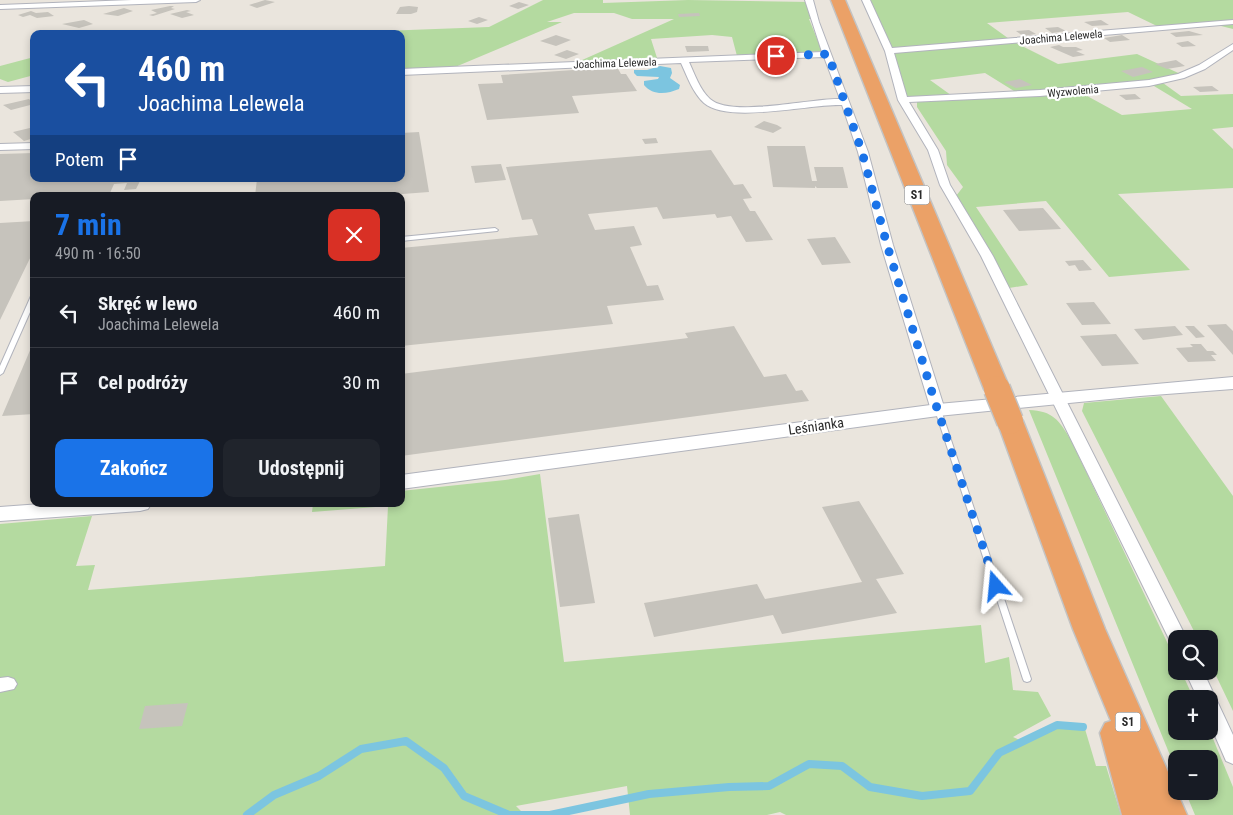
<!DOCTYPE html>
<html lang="pl">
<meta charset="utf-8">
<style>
body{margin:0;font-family:"Roboto Condensed",sans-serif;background:#20242c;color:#f1f3f6;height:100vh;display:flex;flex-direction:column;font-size:19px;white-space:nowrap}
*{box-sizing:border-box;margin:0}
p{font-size:16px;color:#9ea1a6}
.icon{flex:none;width:28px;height:28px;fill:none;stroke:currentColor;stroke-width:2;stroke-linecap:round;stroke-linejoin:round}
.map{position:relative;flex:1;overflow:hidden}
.drawer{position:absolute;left:30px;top:192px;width:375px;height:315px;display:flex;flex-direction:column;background:#171b24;border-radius:10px;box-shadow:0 2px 8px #0003}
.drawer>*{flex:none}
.top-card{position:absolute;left:30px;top:30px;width:375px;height:152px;border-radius:10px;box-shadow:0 2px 8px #0003;background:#1a4fa0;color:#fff;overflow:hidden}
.fabs{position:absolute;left:1168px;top:630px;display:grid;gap:10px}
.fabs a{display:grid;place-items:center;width:50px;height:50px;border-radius:10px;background:#171b24;box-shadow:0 2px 8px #0003;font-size:25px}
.pin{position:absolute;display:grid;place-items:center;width:42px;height:42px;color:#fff;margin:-21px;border:2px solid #fff;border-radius:50%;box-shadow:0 1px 5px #0007}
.me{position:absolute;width:55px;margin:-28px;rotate:342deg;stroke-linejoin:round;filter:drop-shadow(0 0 4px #0008)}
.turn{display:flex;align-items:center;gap:18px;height:105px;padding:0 25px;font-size:22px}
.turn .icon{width:65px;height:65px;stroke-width:2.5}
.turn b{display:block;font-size:35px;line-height:42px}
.then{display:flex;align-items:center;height:48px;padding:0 25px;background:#0003;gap:10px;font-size:19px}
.round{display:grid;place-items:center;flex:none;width:52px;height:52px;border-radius:10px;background:#20242c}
.head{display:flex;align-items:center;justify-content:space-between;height:85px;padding:0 25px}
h1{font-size:30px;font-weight:700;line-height:38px;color:#1a73e8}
.action{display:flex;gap:10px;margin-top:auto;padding:10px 25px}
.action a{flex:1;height:58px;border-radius:10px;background:#1a73e8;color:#fff;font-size:20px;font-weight:700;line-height:58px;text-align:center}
.action a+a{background:#20242c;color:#f1f3f6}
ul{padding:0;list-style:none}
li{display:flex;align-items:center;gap:15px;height:70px;padding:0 25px;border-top:1px solid #363941}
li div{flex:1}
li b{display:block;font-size:19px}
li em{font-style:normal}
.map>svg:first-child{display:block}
</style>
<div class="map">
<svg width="1233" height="815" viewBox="0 0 1233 815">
<rect width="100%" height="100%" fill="#eae5dd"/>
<path fill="#b4daa0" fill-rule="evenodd" d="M543,0h60v3l85,-3 122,2 4,17h-5l13,32 -85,5 -5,-19 -20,-2 -61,4 7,22 -87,4 103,-46h-42l-18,-6h-40l-27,9h15l-114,48 -47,2v-38h-99l187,-7z
M866,0h367v29l-16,-4 -58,2 -31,-15 -141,11 25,18 46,23 79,-10 50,23 -24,6 18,13 52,-2v33l-21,2 21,20v39l-115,6 72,76 -81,7 -63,-76 -70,6 52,78 -19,3 -53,-92 7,-9 -16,-22 -1,-14 -29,-44v-5l11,-1 -25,-1 -14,-49zM985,73l34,21 -64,4 -25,-18zM1149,83l43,26 -70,6 -44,-24z
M34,57v18l-26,7 -8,-3v-13z
M1161,396l72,100v215l-24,-50v-22h-11l-116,-228 2,-8z
M1029,410c24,1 30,10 42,30l105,221v10h5l13,28h-18v32h33v-2l24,58v28h-38l-10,-24h24v-32h-33v11z
M540,474l24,188 417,-37 4,38 24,-6 4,33 25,2 13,24 -38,21 13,6 33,-16 26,2 11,37h10l15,49h-335l-6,-3 -13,3h-137l-3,-29 -111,20 9,9h-525v-291l92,-8 -16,50 19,-1 -7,25 297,-24 3,-60 -76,6 1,-8h88v-13l104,-11z"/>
<path fill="#7cc5e0" d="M660,66l11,2 1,5 -2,5 10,7 -1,4c-12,5 -26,7 -35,-4v-4l14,-2 1,-2 -22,-1 -3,-3v-3h13z"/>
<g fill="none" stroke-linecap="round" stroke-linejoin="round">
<path stroke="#7cc5e0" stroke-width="8" d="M247,815l27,-20 45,-19 42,-27 45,-8 38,27 20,28 45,19h41l99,-21 80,-7 40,-1 40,-22 33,2 28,21 52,9 48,-5 29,-38 58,-28 26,2"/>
</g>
<path fill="#c6c3bc" d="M265,0l10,2 -18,6 -8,-3z
M519,2l10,3 -11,4 -9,-3z
M170,6h4l-3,2 4,1 -22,7 -4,-1 8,-2 -6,-3z
M409,6l9,1 -1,5 -6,2h-15l4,-7z
M124,8l9,3 -15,5 -15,-2z
M187,10l4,1 -5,1 8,3 -12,3 -12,-4z
M31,11l5,2 12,-1 6,4 -17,2 -7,-3 -7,2 -5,-2z
M699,13l1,3 -21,1 -1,-3z
M479,17l9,3 -11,4 -9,-3z
M84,20l9,4 -14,4 -17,-4z
M1101,20l8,5 -17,1 -8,-4z
M1058,27l8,4 -14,2 -7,-5z
M1029,30l7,4 -13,2 -7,-5z
M1189,31l14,4 -27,2 -6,-4z
M556,35l15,5 -15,6 -16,-5z
M1122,35l8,5 -20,2 -6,-4z
M1188,41l8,5 -14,1 -6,-4z
M1059,45l4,2h13l7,3 -7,1 9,4 -12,2 -23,-10z
M685,46h23l1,5 -22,1z
M567,50l12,4 -13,5 -12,-4z
M1176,60l9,6 -18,3 -12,-5z
M617,67l4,7h5l11,17 -65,5 7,17 -92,7 -9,-36 25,-1 -2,-8z
M1142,67l11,5 -20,5 -12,-6z
M1020,79l12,6 -16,3 -12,-6z
M1212,86l7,5 -19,1 -7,-5z
M1135,94l6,5 -15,1 -7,-5z
M29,99l5,5 -23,6 -8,-5z
M764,121l13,4 5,3 -9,5 -19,-6z
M34,127v11l-10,3 -11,-9z
M419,132l10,60 -53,4h-121l2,-17h144v-46z
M656,138l2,5 -13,1 -3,-5z
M767,146h38l7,35h5l-3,-14h29l5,21h-31l-2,-2v2l-42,-1z
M711,150l23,35 9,-1 9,14 -9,1 7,12h5l18,29 -27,2 -15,-26 -14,2 -2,-4 -52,5 -6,-12 -69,7 7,16 39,-4 8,19 -12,2 17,39 11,-1 6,15 -57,6 6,18 -212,22v-98l137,-13 -6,-16 -10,1 -16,-53z
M34,153v26h107l-5,10 -12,1 3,-7 -13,1 -4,9 -76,3v3l-34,2v-47z
M501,164l5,16 -31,3 -4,-17z
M1043,208l18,21 -42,2 -16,-21z
M34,221v29l-34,70v-97z
M835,237l16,26 -29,2 -15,-26z
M1083,260l9,10 -13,1 -4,-6 -6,1 -4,-5z
M1094,302l17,22 -29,1 -16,-22z
M1226,324l7,7v24l-26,-30z
M734,326l30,51 22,-3 10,17 6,-1 7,11 -408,55v-82l287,-36 -3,-5z
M1175,326l8,9 -40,5 -9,-11z
M1185,326h9l11,11 -9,1z
M1116,334l23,30 -37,2 -22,-30z
M34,341v73l-32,2z
M1190,344h11l6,7h6l4,4h-6l5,6 -28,1 -12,-14 17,-1z
M859,501l45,73 -28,5 21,34 -115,21 -9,-19 -119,22 -10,-34 113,-19 8,15 97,-17 -40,-75z
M579,514l16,89 -35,4 -12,-89z
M188,703l-6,23 -43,3 6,-23z"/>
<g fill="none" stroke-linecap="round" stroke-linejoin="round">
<g stroke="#b1b3bc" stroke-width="2">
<path id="lane" d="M495,228l3,2 -1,1 -96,10v-4z
M34,294v9l-31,70 -3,2v-9l31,-70z
M938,408l3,2 90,269 -1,2 -3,1 -3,-1 -1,-2 -88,-269z"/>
</g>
<g stroke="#b1b3bc" stroke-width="2">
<path id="street" d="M132,0h68l-4,2 -196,7v-4z
M805,0h8l6,22 49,130 25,93 52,165 -2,3 -5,1 -7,-4 -50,-165 -23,-93 -16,-47c-33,-1 -114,19 -138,-2 -11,-10 -17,-27 -23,-40l-280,12v-6l421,-17zM824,57l16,42c-29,-1 -109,19 -130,0 -10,-9 -15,-24 -21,-37z
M862,0h8l22,48 341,-28v4l-339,29 13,44 133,-7 109,-10 29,-6 21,-9 34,-21v6l-28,19 -21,9 -35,8 -109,10 -131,6 29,48 12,35 43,71 194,383h-11v6l-4,-1 -3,-5 -188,-383 -41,-71 -12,-35 -30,-50 -13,-49z
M34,86v6l-34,1v-6z
M34,143v6l-34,1v-6z
M1185,671h18l30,64v29l-7,-3 -17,-39v-23h-11z
M8,677l6,2 3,5 -3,5 -14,3v-14z"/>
</g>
<g stroke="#b1b3bc" stroke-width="2">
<path id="secondary" d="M1233,377v12l-93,7 -202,20 -537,73v-14l537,-71z
M41,504h110l-3,5 -8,2 -140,10v-14z"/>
</g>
<g stroke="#c3c3c3" stroke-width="3">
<path id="highway" d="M831,0h14l165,389 -4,5 -9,3 -9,-3 -4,-5z
M1010,413l9,2 4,6 82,208 82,186h-65l-22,-82 5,-10 6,-2 -38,-92 -76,-208 4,-6z"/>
</g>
<use href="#lane" fill="#fff" fill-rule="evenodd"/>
<use href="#street" fill="#fff" fill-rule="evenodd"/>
<use href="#secondary" fill="#fff" fill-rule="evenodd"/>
<use href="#highway" fill="#eba167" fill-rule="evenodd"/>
<g stroke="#c3c3c3" stroke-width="29" stroke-linecap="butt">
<path id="highway-bridge" d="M997,389l13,32"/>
</g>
<use href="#highway-bridge" stroke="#eba167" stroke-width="26"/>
</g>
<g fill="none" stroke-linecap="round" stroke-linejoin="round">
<path stroke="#1a73e8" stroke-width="9" stroke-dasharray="0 16.2" d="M776,56l52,-2 34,98 25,93 47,154 62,187"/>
</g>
<g text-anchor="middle" stroke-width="4.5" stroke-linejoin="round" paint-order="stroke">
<g font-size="11" fill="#2a2a2a" stroke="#fff">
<text transform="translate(1061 37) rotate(-5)" y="4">Joachima Lelewela</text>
<text transform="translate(615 63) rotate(-2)" y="4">Joachima Lelewela</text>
<text transform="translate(1073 91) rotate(-5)" y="4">Wyzwolenia</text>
</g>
<g fill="#fff" stroke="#6a6a6a" stroke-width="1">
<rect x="904.5" y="185.5" width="25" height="19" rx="4"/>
<rect x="1115.5" y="712.5" width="25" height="19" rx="4"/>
</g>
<g font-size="12" font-weight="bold" fill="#2a2a2a">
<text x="917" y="199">S1</text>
<text x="1128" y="726">S1</text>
</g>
<g font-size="14" fill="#2a2a2a" stroke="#fff">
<text transform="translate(816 426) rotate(-8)" y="5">Leśnianka</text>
</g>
</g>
</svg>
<div class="fabs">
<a><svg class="icon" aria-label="search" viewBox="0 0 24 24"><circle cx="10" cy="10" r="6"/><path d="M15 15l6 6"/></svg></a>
<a>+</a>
<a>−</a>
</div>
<div class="pin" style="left:776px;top:56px;background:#d93025"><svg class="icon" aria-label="arrive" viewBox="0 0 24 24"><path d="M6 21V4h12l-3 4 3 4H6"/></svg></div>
<svg class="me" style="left:996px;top:586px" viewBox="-20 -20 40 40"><path d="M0-17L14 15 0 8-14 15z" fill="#1a73e8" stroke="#fff" stroke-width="4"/></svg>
<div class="top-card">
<div class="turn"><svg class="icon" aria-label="left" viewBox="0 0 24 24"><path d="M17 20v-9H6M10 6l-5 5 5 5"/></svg><div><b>460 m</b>Joachima Lelewela</div></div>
<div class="then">Potem<svg class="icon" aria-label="arrive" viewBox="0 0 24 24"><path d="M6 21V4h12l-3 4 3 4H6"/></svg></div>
</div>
<section class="drawer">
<div class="head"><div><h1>7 min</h1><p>490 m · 16:50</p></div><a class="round" style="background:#d93025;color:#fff"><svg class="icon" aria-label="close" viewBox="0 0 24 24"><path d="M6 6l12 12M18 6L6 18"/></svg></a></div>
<ul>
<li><svg class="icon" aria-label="left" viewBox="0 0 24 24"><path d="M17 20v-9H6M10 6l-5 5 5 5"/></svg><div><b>Skręć w lewo</b><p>Joachima Lelewela</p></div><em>460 m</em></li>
<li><svg class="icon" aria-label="arrive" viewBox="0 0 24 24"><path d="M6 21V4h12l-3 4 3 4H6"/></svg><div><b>Cel podróży</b></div><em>30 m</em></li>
</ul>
<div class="action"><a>Zakończ</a><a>Udostępnij</a></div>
</section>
</div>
